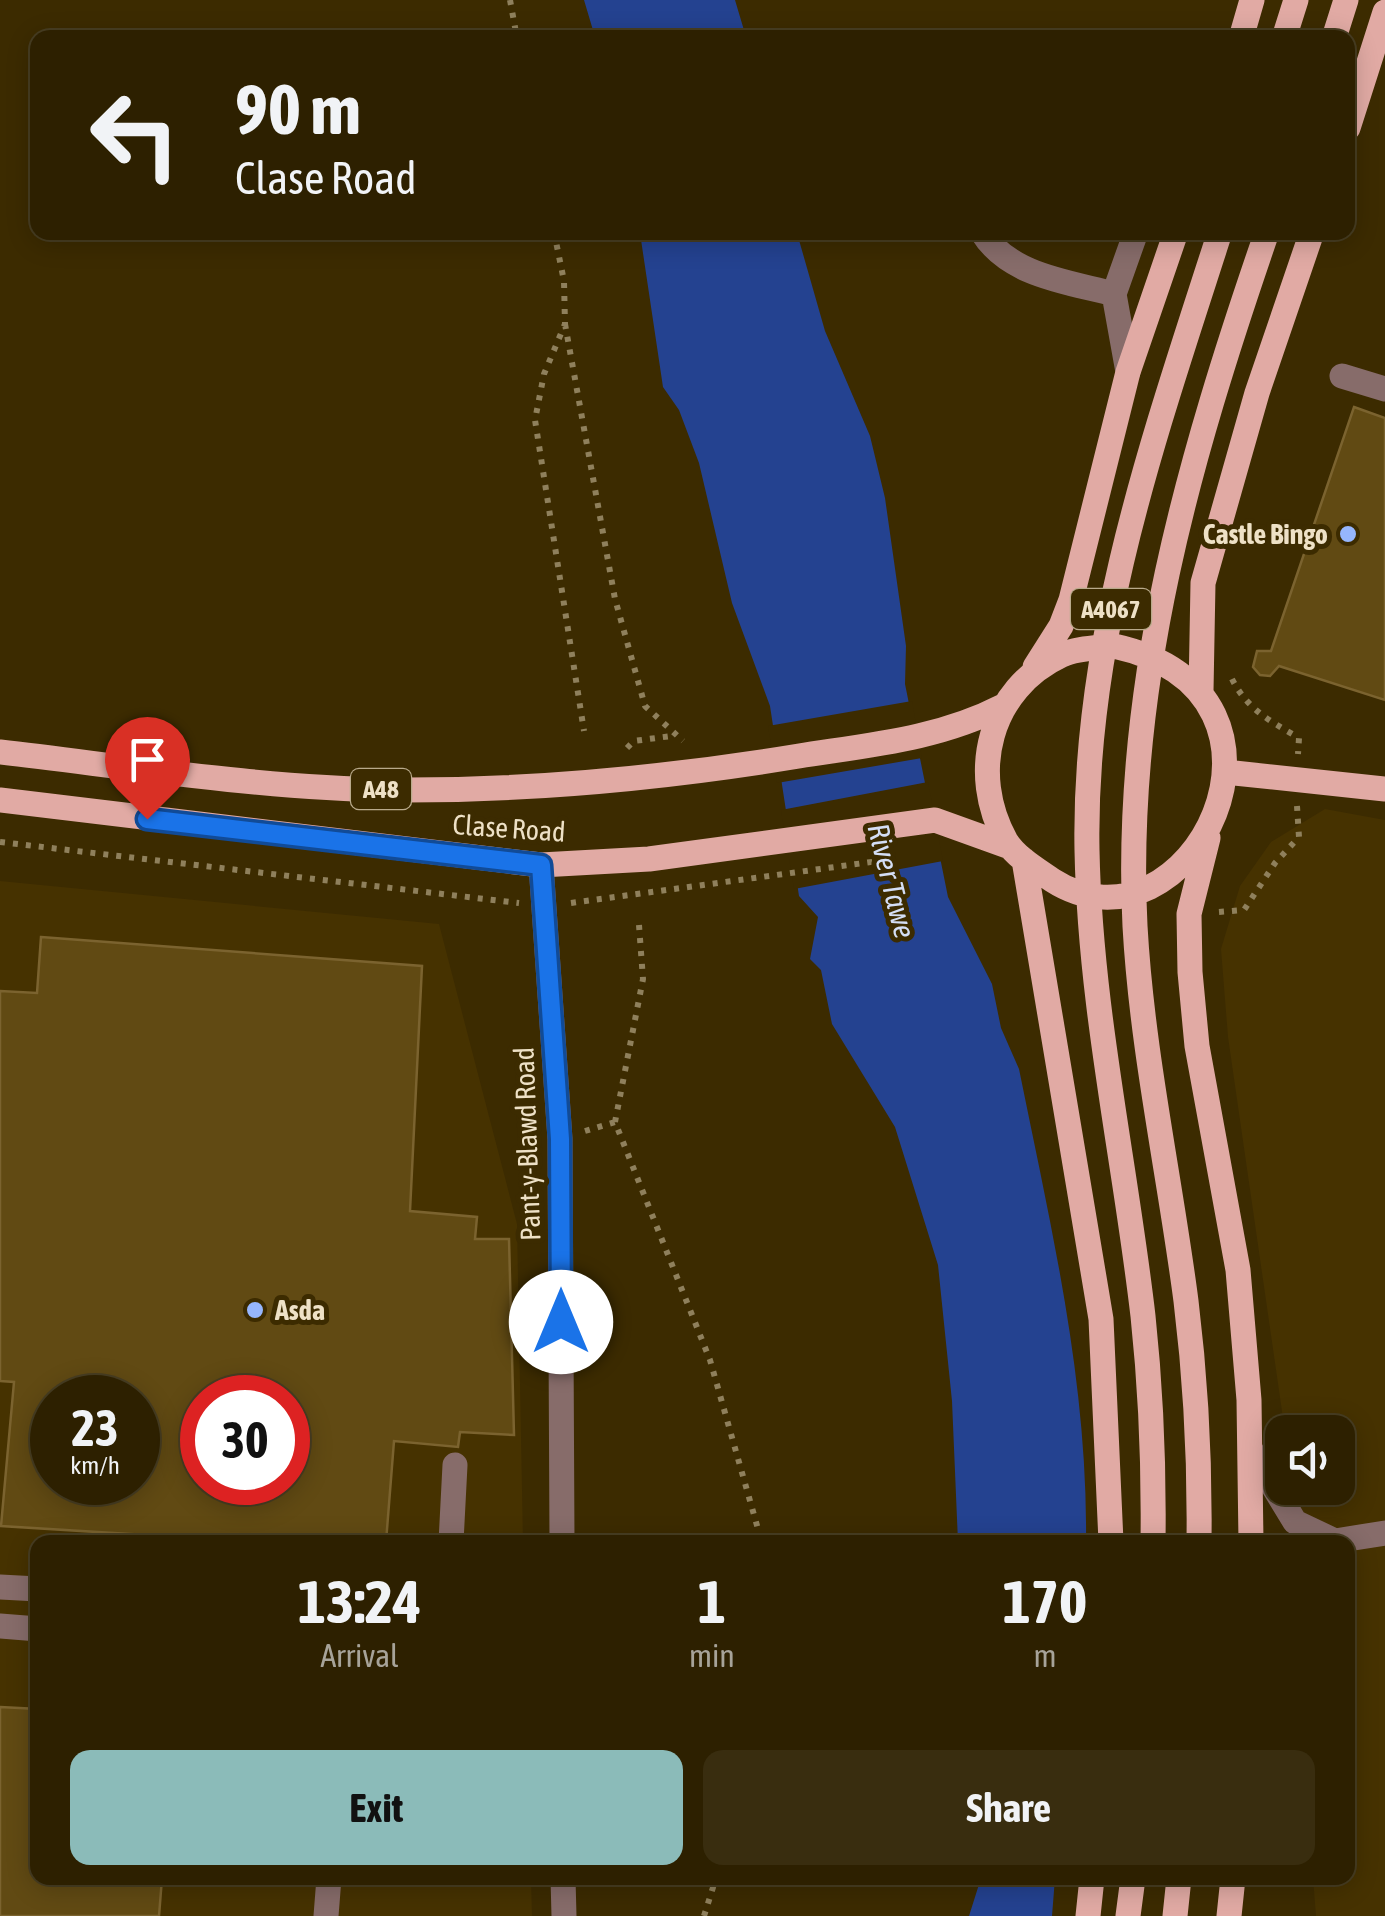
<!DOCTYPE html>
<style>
body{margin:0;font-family:"Asap Condensed",sans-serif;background:#392d0f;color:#f1f3f6;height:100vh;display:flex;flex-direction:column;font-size:38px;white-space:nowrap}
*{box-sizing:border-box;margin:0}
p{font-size:32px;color:#a7a399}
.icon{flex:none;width:55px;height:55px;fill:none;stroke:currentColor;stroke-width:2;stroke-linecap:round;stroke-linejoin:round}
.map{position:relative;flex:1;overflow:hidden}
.details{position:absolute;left:30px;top:1535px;width:1325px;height:350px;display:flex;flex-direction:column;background:#2d2000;border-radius:20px;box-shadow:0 5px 25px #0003,0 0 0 2px #483e22}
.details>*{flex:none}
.banner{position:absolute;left:30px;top:30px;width:1325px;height:210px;border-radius:20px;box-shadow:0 5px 25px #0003,0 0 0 2px #483e22;background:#2d2000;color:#f1f3f6;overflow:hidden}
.tools{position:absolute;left:1265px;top:1415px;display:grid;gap:20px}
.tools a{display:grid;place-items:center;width:90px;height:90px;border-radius:20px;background:#2d2000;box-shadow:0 5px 25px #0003,0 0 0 2px #483e22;font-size:50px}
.speed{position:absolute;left:30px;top:1375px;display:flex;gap:20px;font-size:50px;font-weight:700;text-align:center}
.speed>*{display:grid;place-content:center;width:130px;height:130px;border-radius:50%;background:#2d2000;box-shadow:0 5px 25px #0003,0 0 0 2px #483e22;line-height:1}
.speed small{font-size:25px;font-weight:400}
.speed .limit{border:15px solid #d22;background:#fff;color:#111}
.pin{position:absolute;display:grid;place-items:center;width:85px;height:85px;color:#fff;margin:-102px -42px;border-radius:50% 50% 50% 0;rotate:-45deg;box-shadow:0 0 10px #0007}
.pin .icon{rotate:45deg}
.me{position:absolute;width:110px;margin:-55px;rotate:0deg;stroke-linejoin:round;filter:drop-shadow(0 0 8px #0008)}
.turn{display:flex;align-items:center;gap:35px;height:210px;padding:0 40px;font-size:45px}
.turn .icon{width:130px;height:130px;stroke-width:2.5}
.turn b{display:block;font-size:70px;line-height:85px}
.eta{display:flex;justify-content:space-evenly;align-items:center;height:170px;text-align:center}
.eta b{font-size:60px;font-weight:700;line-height:70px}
.action{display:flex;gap:20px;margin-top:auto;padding:20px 40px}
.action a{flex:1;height:115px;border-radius:20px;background:#8bbbb9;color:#111;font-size:40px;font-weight:700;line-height:115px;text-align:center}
.action a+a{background:#392d0f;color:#f1f3f6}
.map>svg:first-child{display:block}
</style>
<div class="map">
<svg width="1385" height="1916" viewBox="0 0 1385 1916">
<rect width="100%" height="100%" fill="#3c2b00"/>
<path fill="#463200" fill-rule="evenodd" d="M1325,809l60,11v1096h-69l-3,-38h35v-336h-54l-4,-54h48v-56h-53l-57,-395 -7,-88 19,-63 31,-44z
M0,881l439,43 78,300 6,318h-485v336h493l1,38h-532zM52,1398h86v84h-86zM202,1398h86v84h-86z"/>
<path fill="#244290" d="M584,0h151l11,37h-151z
M640,233h157l28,98 45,105 15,62 21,148 -1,38 43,213 44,87 9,44 18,41c32,158 69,312 67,473h-128l-6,-141 -14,-136 -43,-138 -63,-103 -11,-54 -11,-11 8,-42 -19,-21 -29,-190 -38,-103 -33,-140 -20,-53 -16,-23z
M981,1878h74l-3,38h-83z"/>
<path fill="#3c2b00" d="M912,701l10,57 -145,25 -9,-57z
M928,782l15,79 -149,28 -13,-79z"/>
<path fill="#614a13" stroke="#7b632f" stroke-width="2.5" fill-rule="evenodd" d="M1028,30l1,8h-70z
M1354,407l31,11v282l-106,-34 -9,10 -10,-1 -7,-8 4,-16h14z
M41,937l381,29 -12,245 67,6 -2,22h34l5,196 -54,-3 -2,15 -64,-6 -8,101h-128l-257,-16 13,-144 -14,-1v-390l37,2zM52,1398h86v84h-86zM202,1398h86v84h-86z
M0,1707l38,2v169h124l-3,38h-159z"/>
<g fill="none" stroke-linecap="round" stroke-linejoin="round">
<path stroke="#8f805c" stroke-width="6" stroke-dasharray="5 8" stroke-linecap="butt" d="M510,0l7,38
M554,232l10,49 1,43 -21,50 -9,46 49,311
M565,324l50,275 30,107 38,35
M1232,679c15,30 38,42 67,59l-1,16
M627,748l7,-7 37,-5
M0,842l519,61
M571,903l315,-43
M1219,912l25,-2 31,-47 24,-26 -2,-31
M639,925l4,54 -28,143 95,238 48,169v13
M585,1131l30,-9
M704,1916l12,-38"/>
<path stroke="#876c6a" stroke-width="25" d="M982,232c27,44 87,50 132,62
M1128,372l-14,-78 22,-62
M1342,376l43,13
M541,865l19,274 2,403
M1251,1450l44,72 40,19 50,-8
M451,1542l4,-77
M0,1587l38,2
M0,1626l38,3
M563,1878l1,38
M326,1916l3,-38"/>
<path stroke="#e1aaa4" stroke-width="25" d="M1241,38l11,-38
M1284,38l12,-38
M1334,38l12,-38
M1348,128l37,-116
M1114,646c214,47 75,322 -62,234 -16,-11 -36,-23 -46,-39 -38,-68 -17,-152 56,-186 14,-7 36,-7 52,-9z
M1035,667l26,-41 10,-26 57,-228 48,-140
M1201,691l2,-108 54,-190 55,-161
M0,752c130,15 261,36 392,38 136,1 273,-12 407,-34 70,-11 140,-17 204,-50
M1225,772l160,17
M0,800l541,65 108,-6 286,-39 75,27
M1208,838l-19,76 1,58 7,74 41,224 11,130 2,142
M1024,860l77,459 10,223
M1153,1542c1,-75 -2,-151 -10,-226 -18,-156 -53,-308 -56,-466 -4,-214 68,-416 133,-618
M1199,1542c1,-81 -3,-160 -13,-241 -16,-124 -44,-249 -51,-375 -12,-242 54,-468 132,-694
M1088,1916l4,-38
M1128,1916l5,-38
M1175,1916l4,-38
M1229,1916l4,-38"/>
</g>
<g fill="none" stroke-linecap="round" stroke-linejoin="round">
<g stroke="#114b97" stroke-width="25">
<path id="route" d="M147,819l394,46 19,274 1,183"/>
</g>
<use href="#route" stroke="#1a73e8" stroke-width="18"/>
</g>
<g fill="#96b6fd" stroke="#3c2b00" stroke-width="4">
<circle cx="1348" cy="534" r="10"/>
<circle cx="255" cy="1310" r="10"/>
</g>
<g text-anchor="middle" stroke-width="10" stroke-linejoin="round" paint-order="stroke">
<g fill="#3c2b00" stroke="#b9aa8b" stroke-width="2.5">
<rect x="1071" y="589" width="80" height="40" rx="8"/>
<rect x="351" y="769" width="60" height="40" rx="8"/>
</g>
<g font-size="25" font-weight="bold" fill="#eee1c6">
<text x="1111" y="618">A4067</text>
<text x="381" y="798">A48</text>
</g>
<g font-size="28" font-weight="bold" fill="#eee1c6" stroke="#3c2b00" text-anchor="end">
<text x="1328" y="544">Castle Bingo</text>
<text x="275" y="1320" text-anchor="start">Asda</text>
</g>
<g font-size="28" fill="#eee1c6" stroke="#3c2b00">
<text transform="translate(509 828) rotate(4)" y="10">Clase Road</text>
<text transform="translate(527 1144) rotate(-92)" y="10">Pant-y-Blawd Road</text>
</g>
<g font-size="30" font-style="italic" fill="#d4def5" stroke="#3c2b00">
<text transform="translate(891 881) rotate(76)" y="10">River Tawe</text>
</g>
</g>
</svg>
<div class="tools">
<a><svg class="icon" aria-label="sound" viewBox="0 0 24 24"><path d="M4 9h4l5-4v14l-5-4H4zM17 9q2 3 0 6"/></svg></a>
</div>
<div class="speed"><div>23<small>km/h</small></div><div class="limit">30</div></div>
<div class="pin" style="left:147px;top:819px;background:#d93025"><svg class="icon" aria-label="arrive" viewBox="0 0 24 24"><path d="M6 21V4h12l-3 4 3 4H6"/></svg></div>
<svg class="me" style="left:561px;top:1322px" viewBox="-20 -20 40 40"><circle r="19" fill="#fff"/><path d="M0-13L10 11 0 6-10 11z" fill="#1a73e8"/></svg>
<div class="banner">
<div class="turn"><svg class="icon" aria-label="left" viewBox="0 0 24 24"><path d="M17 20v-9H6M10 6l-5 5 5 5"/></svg><div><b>90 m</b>Clase Road</div></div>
</div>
<section class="details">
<div class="eta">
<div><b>13:24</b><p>Arrival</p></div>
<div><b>1</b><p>min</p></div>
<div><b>170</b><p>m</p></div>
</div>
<div class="action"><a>Exit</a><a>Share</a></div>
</section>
</div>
